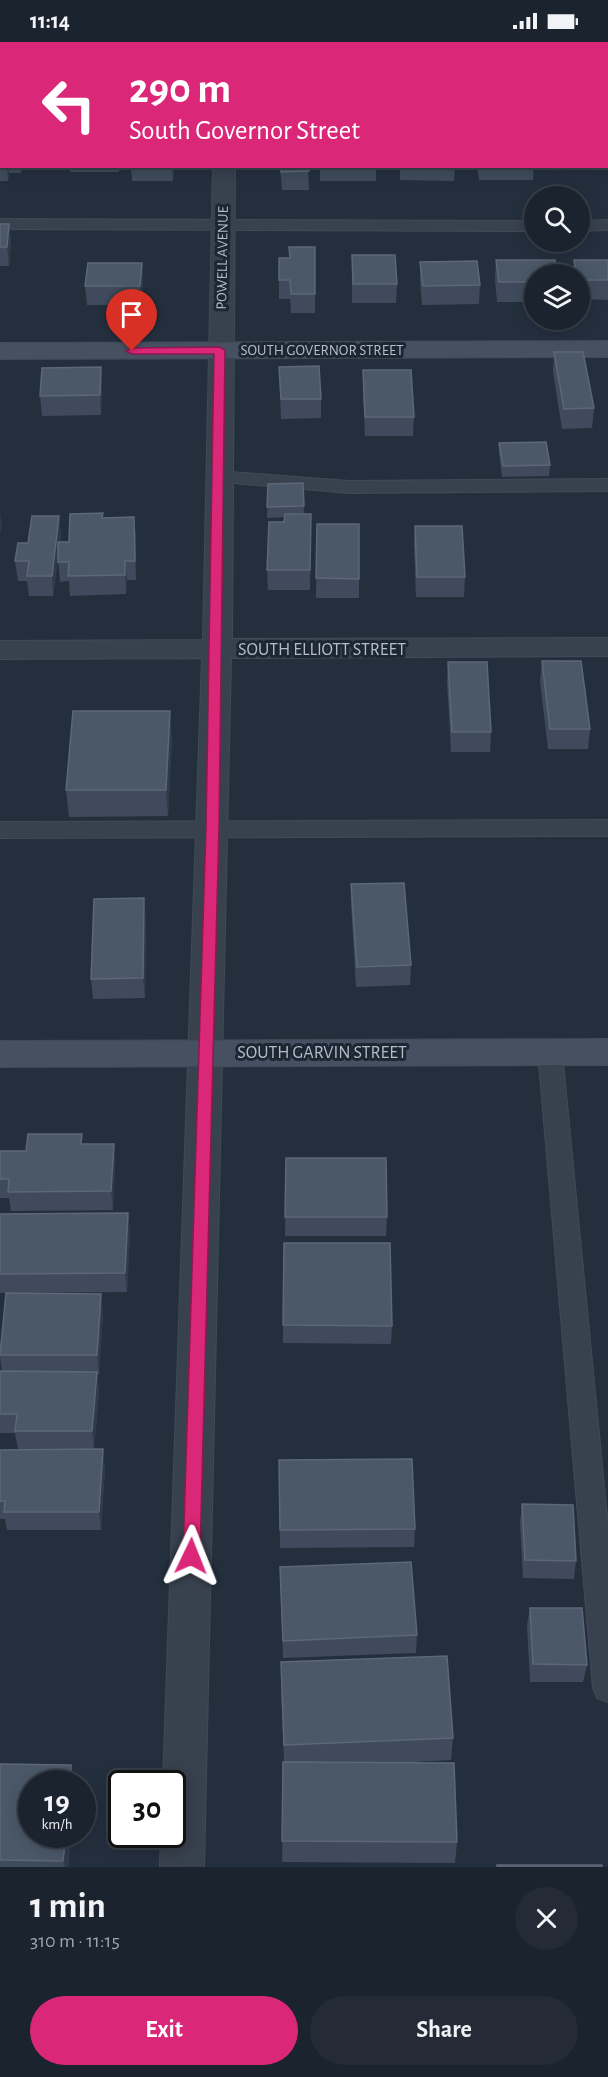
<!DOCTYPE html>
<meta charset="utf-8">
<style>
body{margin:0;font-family:"Alegreya Sans",sans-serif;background:#242b36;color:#f1f3f6;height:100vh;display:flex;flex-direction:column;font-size:22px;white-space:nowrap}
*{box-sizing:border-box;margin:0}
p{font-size:20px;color:#a0a4aa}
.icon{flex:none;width:33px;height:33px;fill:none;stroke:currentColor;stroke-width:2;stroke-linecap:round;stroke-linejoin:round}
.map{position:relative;height:1825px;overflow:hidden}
.panel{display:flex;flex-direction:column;background:#1b232e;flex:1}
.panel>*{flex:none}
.hud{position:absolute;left:0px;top:0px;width:609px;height:126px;box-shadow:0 3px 15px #0003,0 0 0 2px #39404a;background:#db2777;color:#fff;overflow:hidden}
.fabs{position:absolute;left:524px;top:144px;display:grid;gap:12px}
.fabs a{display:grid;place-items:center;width:66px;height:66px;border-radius:50%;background:#1b232e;box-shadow:0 3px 15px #0003,0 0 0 2px #39404a;font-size:30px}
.speed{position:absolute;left:18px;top:1728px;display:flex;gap:12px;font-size:30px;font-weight:700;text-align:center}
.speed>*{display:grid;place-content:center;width:78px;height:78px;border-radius:50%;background:#1b232e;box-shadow:0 3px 15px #0003,0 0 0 2px #39404a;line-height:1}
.speed small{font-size:15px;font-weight:400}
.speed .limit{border:3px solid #111;border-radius:9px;background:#fff;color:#111}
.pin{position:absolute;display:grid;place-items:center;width:51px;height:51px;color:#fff;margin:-62px -26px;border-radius:50% 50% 50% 0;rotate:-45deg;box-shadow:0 0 6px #0007}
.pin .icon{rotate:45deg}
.me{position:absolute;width:66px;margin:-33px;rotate:2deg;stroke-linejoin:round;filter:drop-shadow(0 0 4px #0008)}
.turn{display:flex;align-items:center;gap:21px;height:126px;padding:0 30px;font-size:27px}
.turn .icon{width:78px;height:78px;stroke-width:2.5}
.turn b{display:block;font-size:42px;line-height:51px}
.round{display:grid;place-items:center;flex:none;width:63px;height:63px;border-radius:32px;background:#242b36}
.summary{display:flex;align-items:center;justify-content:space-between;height:102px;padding:0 30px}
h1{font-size:36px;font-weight:700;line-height:45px}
.primary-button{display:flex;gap:12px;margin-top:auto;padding:12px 30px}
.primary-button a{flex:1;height:69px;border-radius:36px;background:#db2777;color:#fff;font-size:24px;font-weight:700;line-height:69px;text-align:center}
.primary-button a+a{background:#242b36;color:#f1f3f6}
.status{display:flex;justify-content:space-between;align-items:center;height:42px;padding:0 30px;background:#1b232e;direction:ltr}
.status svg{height:16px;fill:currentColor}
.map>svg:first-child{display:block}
</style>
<div class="status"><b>11:14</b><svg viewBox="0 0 49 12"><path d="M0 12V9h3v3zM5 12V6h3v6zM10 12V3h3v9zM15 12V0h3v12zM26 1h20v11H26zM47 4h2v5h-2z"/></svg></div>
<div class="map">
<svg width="608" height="1825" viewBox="0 0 608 1825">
<rect width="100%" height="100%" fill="#242f3e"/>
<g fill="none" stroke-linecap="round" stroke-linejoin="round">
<g stroke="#414a57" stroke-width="2">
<path id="lane" d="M0,177l534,2v10l-534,-2z
M608,178v10l-29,1v-10z
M218,429l131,10 259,-2v12l-259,2 -138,-12 -3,-4 3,-4z
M608,778v16l-608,2v-16z
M550,1001l9,2 3,7 46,475v175l-11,-4 -4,-10 -55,-636 3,-7z"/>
</g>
<g stroke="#414a57" stroke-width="2">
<path id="street" d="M217,0h22v2h-22z
M213,124h22l-3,473 376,-1v18l-377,2 -27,1209h-44l1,-33h11v-50h-9l39,-1126 -202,1v-18l203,-1z"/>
</g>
<g stroke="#414a57" stroke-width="2">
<path id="secondary" d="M608,299v16l-608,2v-16z
M608,997v26l-608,2v-26z"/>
</g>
<use href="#lane" fill="#38414e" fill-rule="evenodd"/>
<use href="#street" fill="#38414e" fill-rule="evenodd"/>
<use href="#secondary" fill="#465061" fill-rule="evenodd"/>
</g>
<path fill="#3f4b5c" d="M0,79h2v45h20l-1,7h-12l-1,8h-8z
M70,124h50l-1,6h-49z
M131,124h43l-1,15h-41z
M280,124h28l1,24h-27z
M320,124h56v15h-56z
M400,124h55l-1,15 -54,-1z
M477,124h57l-1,14h-54z
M0,182h9l2,19 -2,23h-9z
M315,205v66h-24l-1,-14h-11v-19l10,-22z
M352,213l45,29 -1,19h-44z
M496,218l38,14v28h-37l-2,-23z
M574,218h34v40l-29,-1v-25h-6z
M420,220l60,23 -1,19 -57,1 -2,-24z
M142,221l1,19 -2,23h-54l-2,-19z
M554,310l40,56 -2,20 -30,1 -9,-57z
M101,325l1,20 -1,28 -59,1 -2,-20z
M279,325l42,32v19l-40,1z
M363,328l51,47 -1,19h-48l-2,-47z
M499,401l51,22 -1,11 -47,1 -3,-24z
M303,441l1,31h7l-1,76h-42l-1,-20 17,-48 1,-5 -18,1 1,-34z
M103,471v5l31,-1 2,20v43h-9l-1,14 -56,2 -1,-15 -9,1 -2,-24 -5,38h-24l-2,-15h-9l-3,-20 13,-18 33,-8 -1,7h9z
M317,482l42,55v19h-43z
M415,484l50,51 -1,20h-48l-2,-51z
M542,619l48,68 -2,20h-40l-8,-68z
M448,620l43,70 -1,20h-39l-4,-71z
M172,695l-4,79 -99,1 -3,-27z
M351,842l60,81 -1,20 -54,2 -5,-83z
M146,876l-1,80 -52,1 -2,-20z
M83,1102h31l1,20 -2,46 -102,1 -2,-13h-9v-47h26z
M286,1116l101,59 -1,19h-101z
M128,1171l2,19 -3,60 -127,1v-79z
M101,1252l2,19 -4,61h-2l2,16 -5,59 11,19 -4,62h-94l-2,-11h-5v-69h70l-52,-1 -3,-16h-15v-62h2l-2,-13v-8z
M283,1283l109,1 -1,18 -108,-1z
M279,1418l136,69 -1,18 -134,1z
M522,1462l54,57 -2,18 -51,-1 -3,-56z
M280,1525l137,68 -1,18 -133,5z
M530,1566l57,57 -4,17h-53l-3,-57z
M281,1643l172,53 -2,22 -59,3 65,79 -2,21 -173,-1 2,-100z
M0,1722l71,70 -3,33h-68z"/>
<path fill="#2f3b4b" d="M7,124h1l1,7 -1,8z
M172,124h2l-1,15z
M9,182l2,19 -2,23 -2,-19z
M142,221l1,19 -2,23 -1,-19z
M101,325l1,20 -1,28 -1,-20z
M0,469l2,14 -2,11z
M59,474l2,19 -8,61 -1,-20z
M134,475l2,20v43l-1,-19z
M125,519l2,19 -1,14 -1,-19z
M170,669l2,26 -4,79 -2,-26z
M144,856l2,20 -1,80 -2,-20z
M114,1102l1,20 -2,46 -2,-19z
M128,1171l2,19 -3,60 -2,-19z
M101,1252l2,19 -4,61 -2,-19z
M97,1330l2,18 -5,60 -2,-19z
M103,1407l2,19 -4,62 -2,-18z
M71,1723l3,19h-4z
M66,1792h5l-3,33h-3l-2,-6z"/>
<path fill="#4b5868" stroke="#5c6777" stroke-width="1.5" d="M293,0h86v2h-86z
M0,79h2v41h-2z
M281,124h27l1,5 -28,1z
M0,182h9l-2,23h-7z
M289,205h26v47h-24l-1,-14h-11v-22h11z
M352,213h43l2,29h-44z
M496,218h59l3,14h-24v8h-35z
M574,218h34v20h-29v-6h-3z
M477,219l3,24 -57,1 -3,-24z
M88,221h54l-2,23h-55z
M554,310h29l11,56 -30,1z
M319,324l2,33h-40l-2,-32z
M101,325l-1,28 -60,1 2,-28z
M363,328h48l3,47h-49z
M546,400l4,23 -47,1 -4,-23z
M303,441l1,23 -37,1 1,-23z
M103,471l-1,5 32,-1 1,44h-10v14l-57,1 1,-14h-11v-20h11l1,-28z
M285,472h26l-1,56h-43l2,-48h15z
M32,474h27l-7,60h-25l2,-15h-14l3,-18h10z
M317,482h42v55l-43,-1z
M415,484h47l3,51h-48z
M542,619h39l9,68h-40z
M448,620h39l4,70h-39z
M73,669h97l-4,79h-100z
M404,841l7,82 -54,2 -6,-83z
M144,856l-1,80 -52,1 3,-80z
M28,1092h54l-1,10h33l-3,47 -103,1 1,-13h-9v-28h26z
M286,1116h100l1,59h-102z
M128,1171l-3,60 -125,1v-60z
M284,1201h106l2,83 -109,-1z
M6,1251l95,1 -4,61h-97z
M0,1329l97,1 -5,59h-77l2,-17h-17z
M103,1407l-4,63h-95l1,-11h-5v-51z
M412,1417l3,70 -135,1 -1,-70z
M522,1462l51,1 3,56 -51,-1z
M411,1520l6,73 -134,6 -3,-74z
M530,1566h52l5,57 -54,-1z
M447,1614l6,82 -169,7 -3,-83z
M283,1720l171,1 3,79 -175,-1z
M0,1722l71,1 -1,19h-38v50h34l-3,27 -63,-1z
M497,1823h105v2h-105z"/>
<path fill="#db2777" stroke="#8e194d" stroke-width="1.5" d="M219,305l6,3 -6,478 -19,728 -3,5 -6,2 -6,-2 -2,-5 23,-728 8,-474h-82l-6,-3 6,-3z"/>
<g text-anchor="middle" stroke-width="6" stroke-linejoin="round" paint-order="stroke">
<g font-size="15" fill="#b4bcc9" stroke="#1d2633">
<text transform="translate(222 216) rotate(-89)" y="5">POWELL AVENUE</text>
<text x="322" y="313">SOUTH GOVERNOR STREET</text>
</g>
<g font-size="18" fill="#b4bcc9" stroke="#1d2633">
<text x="322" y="613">SOUTH ELLIOTT STREET</text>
<text x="322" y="1016">SOUTH GARVIN STREET</text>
</g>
</g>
</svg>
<div class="fabs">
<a><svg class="icon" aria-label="search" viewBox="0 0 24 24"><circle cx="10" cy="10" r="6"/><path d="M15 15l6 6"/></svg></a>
<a><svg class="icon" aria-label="layers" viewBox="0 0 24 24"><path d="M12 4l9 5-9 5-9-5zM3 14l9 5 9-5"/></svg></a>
</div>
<div class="speed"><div>19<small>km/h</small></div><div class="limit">30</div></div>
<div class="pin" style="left:132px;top:309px;background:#d93025"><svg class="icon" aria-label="arrive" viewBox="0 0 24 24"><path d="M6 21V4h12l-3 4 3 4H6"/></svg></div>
<svg class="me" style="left:191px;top:1514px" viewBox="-20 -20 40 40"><path d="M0-17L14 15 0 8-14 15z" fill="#db2777" stroke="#fff" stroke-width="4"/></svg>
<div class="hud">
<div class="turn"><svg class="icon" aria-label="left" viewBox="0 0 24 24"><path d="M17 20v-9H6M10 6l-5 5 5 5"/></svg><div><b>290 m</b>South Governor Street</div></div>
</div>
</div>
<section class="panel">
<div class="summary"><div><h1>1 min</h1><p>310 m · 11:15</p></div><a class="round"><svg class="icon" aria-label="close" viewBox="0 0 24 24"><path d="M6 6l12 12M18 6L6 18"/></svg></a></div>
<div class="primary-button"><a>Exit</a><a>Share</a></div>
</section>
